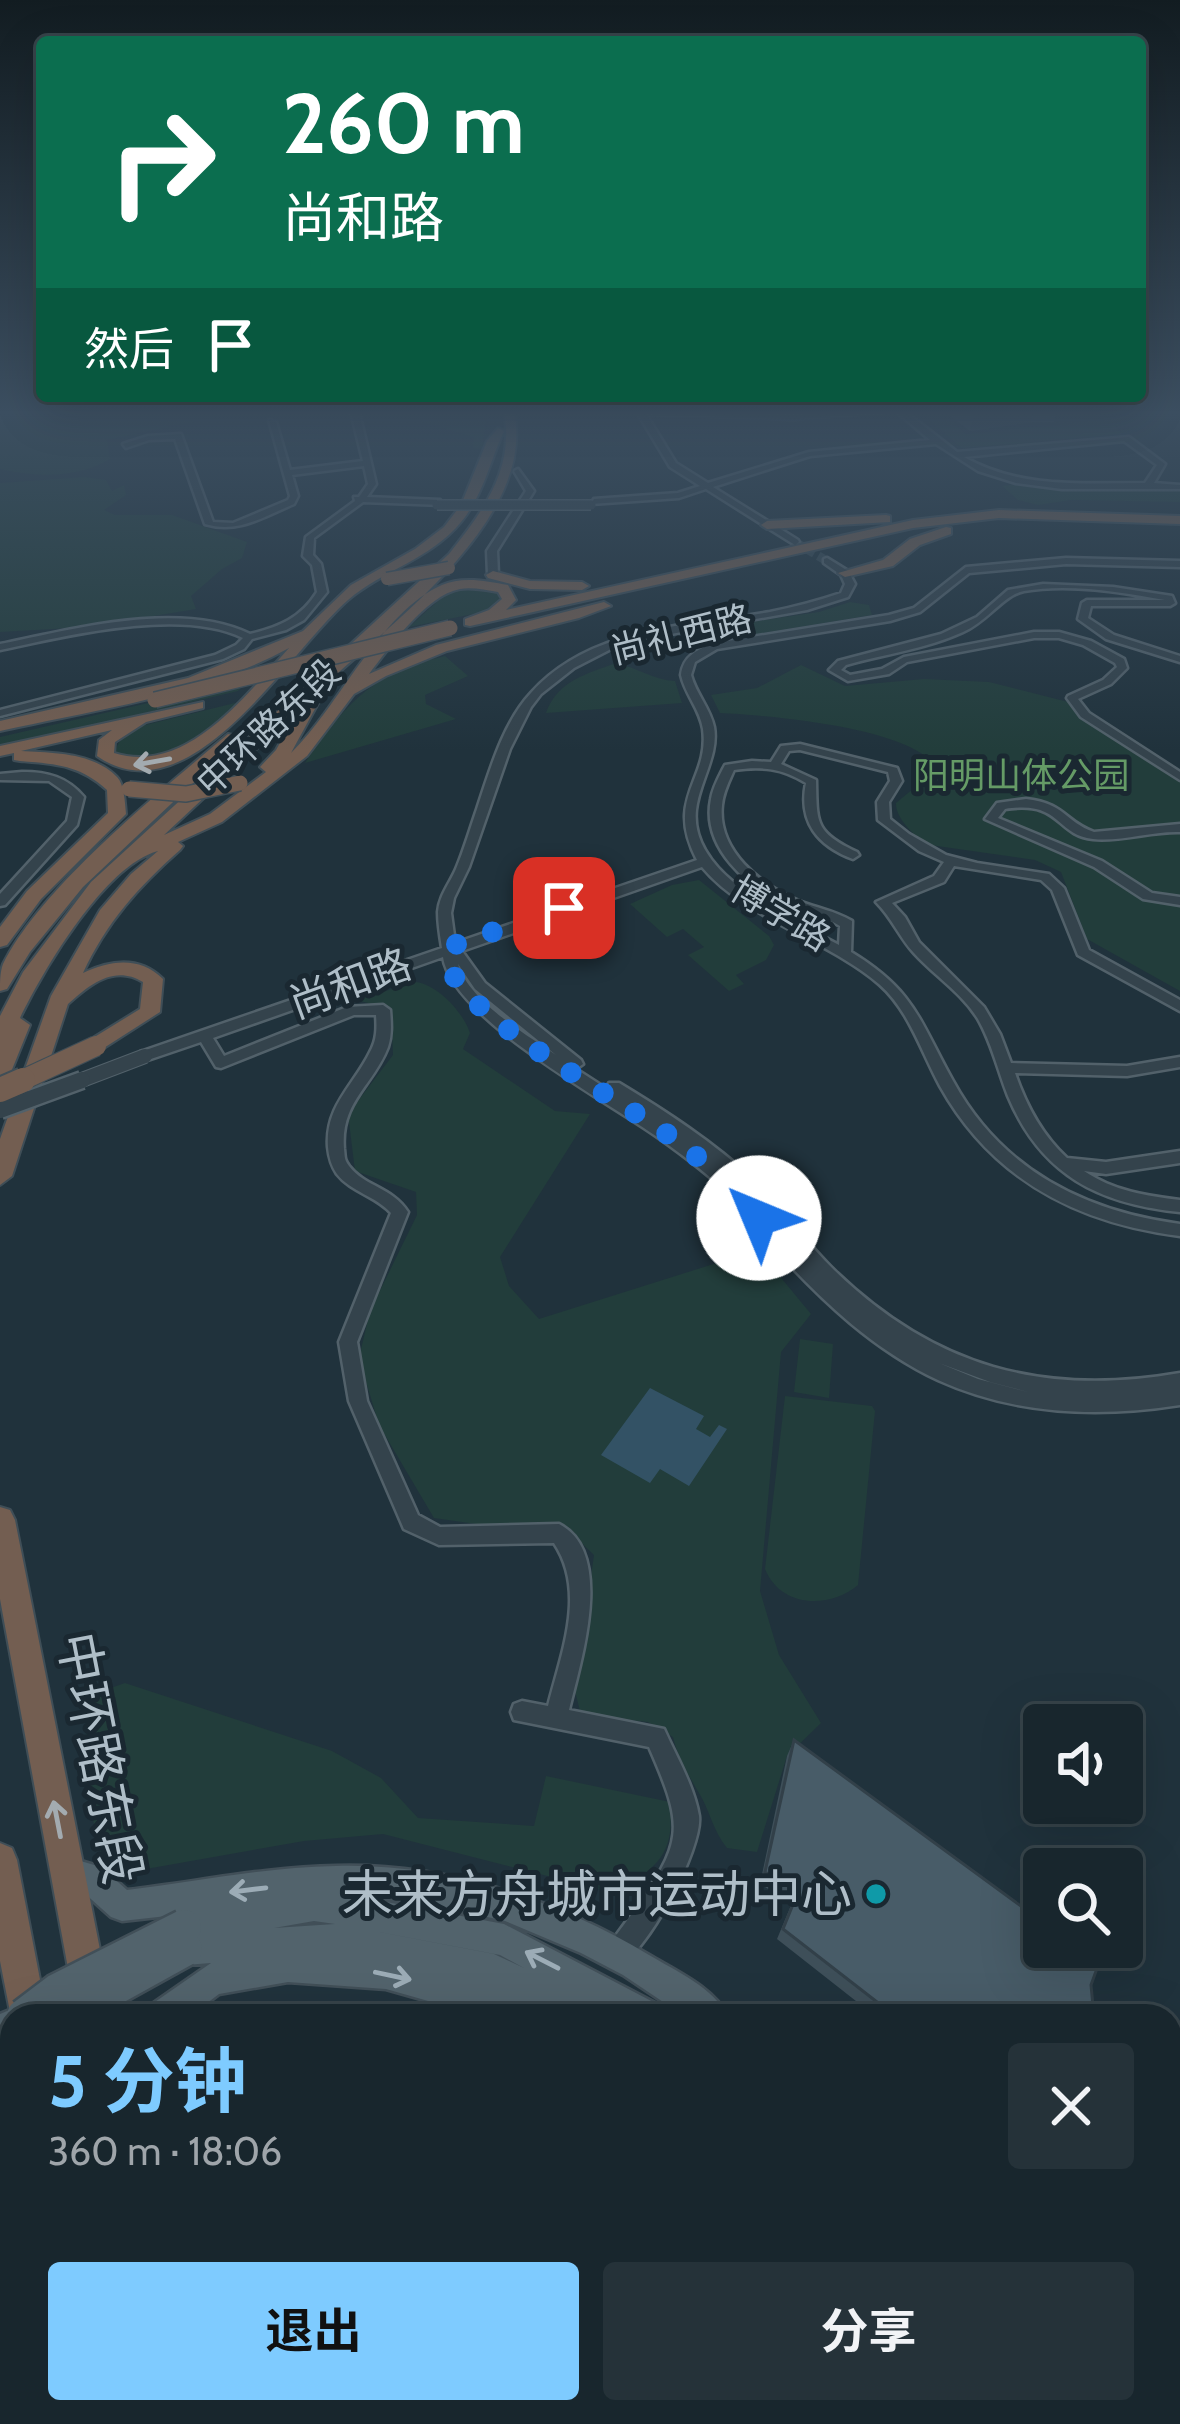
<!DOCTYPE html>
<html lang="zh">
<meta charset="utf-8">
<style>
body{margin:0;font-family:Cabin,"Noto Sans SC",sans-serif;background:#253239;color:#f1f3f6;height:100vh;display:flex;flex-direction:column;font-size:45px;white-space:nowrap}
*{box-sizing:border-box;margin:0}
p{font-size:39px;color:#9fa5aa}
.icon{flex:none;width:66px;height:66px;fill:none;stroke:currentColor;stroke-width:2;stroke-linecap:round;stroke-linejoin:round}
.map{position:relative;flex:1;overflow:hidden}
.details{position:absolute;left:0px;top:2004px;width:1182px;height:420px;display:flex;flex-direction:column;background:#18262d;border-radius:36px 36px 0 0;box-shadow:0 12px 48px #0002,0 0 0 3px #364349}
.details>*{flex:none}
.banner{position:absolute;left:36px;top:36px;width:1110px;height:366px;border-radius:12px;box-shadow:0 12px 48px #0002,0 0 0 3px #364349;background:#0b6e4f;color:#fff;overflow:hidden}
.fabs{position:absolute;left:1023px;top:1704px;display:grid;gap:24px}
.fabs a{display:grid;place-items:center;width:120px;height:120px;border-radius:12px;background:#18262d;box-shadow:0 12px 48px #0002,0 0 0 3px #364349;font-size:60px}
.pin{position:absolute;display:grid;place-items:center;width:102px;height:102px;color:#fff;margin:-51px;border-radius:24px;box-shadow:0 6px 18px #0006}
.me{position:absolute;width:132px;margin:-66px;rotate:315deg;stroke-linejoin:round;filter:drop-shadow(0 0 9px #0008)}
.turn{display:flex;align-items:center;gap:42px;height:252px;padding:0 48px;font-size:54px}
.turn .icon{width:156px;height:156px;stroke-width:2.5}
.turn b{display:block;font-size:84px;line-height:102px}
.then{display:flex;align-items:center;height:114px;padding:0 48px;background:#0003;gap:24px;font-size:45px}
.round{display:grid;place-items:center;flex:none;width:126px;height:126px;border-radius:12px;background:#253239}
.headline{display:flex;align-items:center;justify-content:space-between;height:204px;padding:0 48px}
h1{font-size:72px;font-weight:700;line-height:90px;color:#7ecbff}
.action{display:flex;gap:24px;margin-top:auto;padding:24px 48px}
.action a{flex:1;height:138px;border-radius:12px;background:#7ecbff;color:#111;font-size:48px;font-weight:700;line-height:138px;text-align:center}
.action a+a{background:#253239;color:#f1f3f6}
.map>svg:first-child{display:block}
</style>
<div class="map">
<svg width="1180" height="2424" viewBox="0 0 1180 2424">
<rect width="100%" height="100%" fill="#20323c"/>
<path fill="#223d3b" d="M0,412h237l-130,28 3,19c-33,20 -76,18 -110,10z
M389,412h98l-5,37 -9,-1 1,-11z
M920,412h18l28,22 122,-12 -5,-5 7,-5h90v6l-61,6 -4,3 7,7 -160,14z
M84,477l22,3 6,11 12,-6 2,10 -22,15 11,5h57l75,27 -5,16 -20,11 -31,27 5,13 -108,18 -88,5v-149z
M1016,484l164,7v11l-109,-2 -33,5 -20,-5 -16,-14z
M465,586l32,4 7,6 -21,16 -74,15 41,-37z
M850,602l19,3 3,10 -175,29 -16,-12 138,-20z
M445,656l23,20 -43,19 1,9 30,15 -151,44c40,-59 67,-90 140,-107z
M616,663c22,5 38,17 59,18l7,22 -136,10c12,-33 41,-39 70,-50z
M801,665l44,21 79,-7 65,3 79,20 112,75v214l-93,-52 -26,-67 -26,-12 -105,-15c-13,-5 -35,-27 -34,-42l41,-34c-21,-42 -173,-54 -217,-56l-9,-18 46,-7z
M248,680l-10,11 -238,56v-10z
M239,702c-41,40 -59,55 -116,58l-9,-8 9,-17 14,-8z
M699,880l70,56 5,9 -8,15 -30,15 8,9 -15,7 -41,-36 16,-8 -21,-18 -16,8 -37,-33 42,-19z
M416,982c22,3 47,30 54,51l-7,16 92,62 35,3 -90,143 9,29 30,33 219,-69 53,64 -30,38 -21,239 19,64 42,68 -34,33 -30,96 -30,-4c-14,-17 -17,-37 -28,-55 -12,-21 -20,-32 -26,-56l-25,-15 -67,-7 -6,-24 19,-136 -31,-30h-80l-49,-7 -55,-93 -20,-67 11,-47 47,-96 -1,-23 -61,-21 -7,-57 45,-59 -2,-47 -36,-8z
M800,1339l33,5 -4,54 -35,-6z
M785,1396l87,10 3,5 -17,174c-29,24 -77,23 -93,-16z
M125,1683l207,68 49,27 37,40 116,8 12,-50 124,26c5,54 -12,62 -52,92l-235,-60 -79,7 -158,28 -47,-18 -12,-63 -2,-91z"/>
<path fill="#335265" d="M650,1388l54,28 -8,13 14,8 9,-12 8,4 -38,57 -29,-17 -10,14 -49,-28z"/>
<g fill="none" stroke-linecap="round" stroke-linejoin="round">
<path stroke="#354751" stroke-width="9" stroke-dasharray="9 4.5" stroke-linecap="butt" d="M795,542l32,19"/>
<g stroke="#52616a" stroke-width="5">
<path id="minor" d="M351,412h8l17,72 -9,13 73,3 3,5 -80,-3 -49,36 -1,17 8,9 6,28 -23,28 -18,10 -34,9 -8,10 -21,10 -223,57v-6l215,-55 21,-10 7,-7c-62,-31 -177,-2 -243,12v-6c73,-15 181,-44 250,-10 29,-7 51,-16 67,-42l-5,-27 -9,-9 3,-19 49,-36 -1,-4h5l9,-13 -4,-18 -72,9 6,21 -4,8c-31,13 -56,30 -89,20l-30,-85 -26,1 -23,8 -3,-4 25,-8 33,-2 32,88 20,1 55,-23 2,-4 -21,-76 7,2 14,48 73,-9z
M637,412l157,3 90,-3 -90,7 -148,-5 30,49 32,20 101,-31 121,-12 -33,-28h9l51,40 172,-15 36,27 -11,19 26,2v4h-118l-46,-6 -38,-12 -42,-27 -126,12 -97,31 85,53 1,2 -4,3 -89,-56 -27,9 -88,6 3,-5 84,-6 22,-7 -30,-19zM1124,441l33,24 -12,18c-62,0 -125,6 -181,-26z
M518,469l16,22 -37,60 1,23 -5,3 -5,-3 -1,-23 39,-60 -12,-20z
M827,558l21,13 7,13 -7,13 -41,13 -159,28 -37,11 -37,19 -33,26 -10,13 -21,42 -41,118 -15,31 -3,15 4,30 242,-83c-33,-63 13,-80 6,-131 -3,-20 -18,-35 -22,-54 2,-19 17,-26 34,-32l174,-28 25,-7 52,-41 100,-9 114,3v6l-114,-3 -97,9 -49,39 -30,9 -173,28 -22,13 -4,13c5,19 19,33 23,52 5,28 -15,55 -18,83 -7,67 94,108 143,135l1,-19c-16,-10 -35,-13 -52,-21 -40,-17 -87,-57 -77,-106 2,-12 9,-24 14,-34l27,-4 19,1 10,-16 19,-2 97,24 5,13 -13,21 1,17 19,15 37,21 31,8 72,11 15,14 25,62 91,50v11l-102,-56 -26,-65 -11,-10 -87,-14 -10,16 -52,21 13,14 14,25 65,65 16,27 11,29 116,3 53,-9v10l-53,9 -112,-3c11,32 26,61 52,85l39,4 74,-11v12l-74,11 -22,-3c30,20 62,25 96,29v12c-81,-8 -139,-37 -172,-116 -10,-25 -16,-53 -30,-77 -16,-26 -43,-43 -64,-66 -15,-16 -21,-34 -38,-51l58,-26 10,-14 -25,-11 -41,-31 -1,-18 13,-21 -2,-9 -88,-22 -11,1 -8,13 35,16c1,42 -2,52 41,72l2,3 -6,4c-35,-13 -55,-37 -47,-76 -24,-15 -45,-17 -72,-13 -5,11 -11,23 -12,35 -5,46 39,80 77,96 18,7 36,10 53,20l-1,31c64,39 68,68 102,129 48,88 130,130 227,143v12c-104,-13 -188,-57 -240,-150 -19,-35 -31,-76 -61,-102 -51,-44 -135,-66 -177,-117l-240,84 23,32 96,77 2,4 -7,5 31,20 2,-6h10c48,29 94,59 135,97 29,28 51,62 80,90 100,97 209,127 346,103v16l-7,1 7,-1v16c-82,13 -165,10 -242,-25 -64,-30 -116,-79 -163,-131 -14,-16 -26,-34 -41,-50 -23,-23 -51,-44 -78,-63 -51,-36 -204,-118 -213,-179l-230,81 11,18 123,-49 36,-2 7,5c1,13 2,25 -2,37 -15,39 -48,55 -44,102 1,9 0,10 5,17 16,21 43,21 59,46l-51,130 10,59 51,114 22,12 119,-3c57,29 21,139 10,186l95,19c12,27 30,57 35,87 4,32 -53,139 -82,151l-9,-3 -3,-9c6,-15 17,-27 26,-40 53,-74 54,-86 18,-168l-135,-27 -3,-8 3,-8 8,-3 26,5c13,-52 39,-114 6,-163l-115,2 -35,-16 -55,-128 -10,-59 52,-129c-15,-17 -40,-21 -54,-39 -6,-9 -8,-17 -9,-27 -3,-41 26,-62 42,-95 7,-12 7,-24 6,-37h-22l-133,53 -5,-1 -15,-25 -56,19 -7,-5 2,-4 302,-104c-2,-12 -4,-25 -4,-36 1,-16 12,-29 18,-43 8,-19 14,-40 21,-60 13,-39 26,-86 54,-116 60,-67 158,-67 239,-81 24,-5 47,-11 71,-19l4,-9 -4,-9 -17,-12v-4zM458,964l17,25 81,66c-31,-21 -87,-54 -98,-91zM939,1363l51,19 38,10 -50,-13z
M1043,584l70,3 59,9 3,7 -5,3h-79l-3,12 26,17 66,21v6l-74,-23 -28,-20 4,-16 5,-3h78c-44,-8 -96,-17 -141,-9 -21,4 -37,31 -61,41 -37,17 -78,22 -117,33l-5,5 9,5 32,-6 22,-12 130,-25h25l32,9 33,18 3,9 -16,16 -33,15 11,14 91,59v8l-99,-63 -14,-19 1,-2 35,-16 14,-13 -2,-4 -32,-18 -24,-7h-25l-127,24 -18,12 -41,7 -19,-11 9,-9 103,-27 36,-17 31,-27z
M22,772c26,0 45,5 62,25l-7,28 -72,80 -5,1v-12l67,-73 5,-24 -23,-16 -49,-1v-6z
M1026,799c39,4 39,23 68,33l86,-8v8c-29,-1 -59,10 -87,7 -38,-4 -31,-39 -88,-30l-7,9 104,43 50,32 28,4v8l-37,-6 -49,-32 -109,-48 12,-16z"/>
</g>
<g stroke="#414f58" stroke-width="5">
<path id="major" d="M67,1857l34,10 26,23c70,-8 139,-23 209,-24 109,-3 220,33 313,89 25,15 67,34 78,61h-43l-61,-41 -42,-22 -76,-32 -92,-21 -59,-4 150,28 153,80 4,12h-49l-13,-7 3,7h-121l-95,-27 -98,-7 -69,12 -29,22h-42l4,-12 59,-41 -26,2 -11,-5 -5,-11 5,-11 -6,-11 8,-12 -54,6 -11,-4 -29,-26 -26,-8 -4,-11 4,-11zM314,1921l21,3 -61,4zM353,1927l147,28 24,13 -30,-14z
M12,2009l13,7h-13v63l-12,5v-70z
M12,2142v34l-12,1v-34z
M1170,2326l10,5v93l-23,-2 -5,-10h18z
M1035,2412h62l5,12h-62z"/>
</g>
<g stroke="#3f4e57" stroke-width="4">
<path id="highway" d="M504,412h10c23,108 -127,214 -197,280l5,4 -31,57c48,-46 89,-141 151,-168 20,-9 45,-4 66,0l8,15 -10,10 407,-90 86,-10 181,6v8l-181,-6 -86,10 -443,98 -5,-1v-6l24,-9 13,-11 -4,-7c-12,-2 -26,-5 -38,-3 -34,6 -71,59 -91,85l67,-29 168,-43 7,4 -32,12 -132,33 -61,25 -32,18 -47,62 -85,66 -44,20 5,4 -3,4c-41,36 -74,73 -97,123 27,-13 57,-17 80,6l-3,33 -64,41 -11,-7 3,-5 52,-32 3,-27c-29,-18 -54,3 -75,22l-56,172 -12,9v-46l51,-143 49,-86 31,-36 27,-23c-53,14 -114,118 -138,167l10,7 -19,47 -11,8v-64l23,-44 68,-90 358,-328c34,-43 66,-85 55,-142zM299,709l-23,41 -16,17 6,5 -56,42 -46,21z
M498,428l6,3c-14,30 -21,65 -43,91 -30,37 -78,48 -113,78 -58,50 -158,221 -251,156l2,-16 13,-10 -91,21c31,2 72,1 96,26 7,7 8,25 9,37l-85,85 -34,46 -7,2v-20l27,-36 81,-78 -1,-23c-27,-25 -51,-26 -87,-29l-6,-1v-7l-14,3v-10l203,-44v6l-57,14 -31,20 -1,11c72,23 131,-57 175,-105 -88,48 -192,61 -289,83v-10l188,-43 115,-47 48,-46 64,-36 29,-22 17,-22 26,-64z
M886,515l4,1v6l-123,7 -6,-4 6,-4z
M946,527l5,1v6l-31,11 -27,21 -48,11 -7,-4 45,-13 27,-21z
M493,571l37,10 52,1 7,4 -7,4 -52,-1 -42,-11 -2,-3z
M228,734l14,3 -159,150 -53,65 -23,37 -7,2c0,-10 0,-19 3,-27 39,-78 158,-173 225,-230z
M0,1507l10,3 5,10 93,470 -5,13 -13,5 -13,-5 -5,-13 -72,-391z
M0,1843l12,5 5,12 30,156h-35v6l-12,-61z
M80,2412h44l2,12h-44z
M148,2412h44l3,12h-44z"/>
</g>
<use href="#minor" fill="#34434c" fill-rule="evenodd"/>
<use href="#major" fill="#52636c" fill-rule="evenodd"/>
<use href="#highway" fill="#735e51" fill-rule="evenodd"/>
<g stroke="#52616a" stroke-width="12" stroke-linecap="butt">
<path id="minor-bridge-far2" d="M437,505h154"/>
</g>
<g stroke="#52616a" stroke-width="16" stroke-linecap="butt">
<path id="minor-bridge-far1" d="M74,1083l71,-27"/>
</g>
<g stroke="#52616a" stroke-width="21" stroke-linecap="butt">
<path id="minor-bridge" d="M0,1110l82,-30"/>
</g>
<g stroke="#414f58" stroke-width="39" stroke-linecap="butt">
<path id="major-bridge" d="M24,2016l33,-25 127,-64
M64,2016l121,-67"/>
</g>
<g stroke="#3f4e57" stroke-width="15" stroke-linecap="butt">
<path id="highway-bridge-far3" d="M387,579l62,-11"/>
</g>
<g stroke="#3f4e57" stroke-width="18" stroke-linecap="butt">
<path id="highway-bridge-far2" d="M155,700l295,-72
M129,789l57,5 54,-11"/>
</g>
<g stroke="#3f4e57" stroke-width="22" stroke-linecap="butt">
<path id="highway-bridge-far1" d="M16,1083l80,-37"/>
</g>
<g stroke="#3f4e57" stroke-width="28" stroke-linecap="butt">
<path id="highway-bridge" d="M0,1090l23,-10"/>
</g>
<use href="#minor-bridge-far2" stroke="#34434c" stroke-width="9"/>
<use href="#minor-bridge-far1" stroke="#34434c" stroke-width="14"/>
<use href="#minor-bridge" stroke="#34434c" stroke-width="16"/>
<use href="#major-bridge" stroke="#52636c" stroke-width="34"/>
<use href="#highway-bridge-far3" stroke="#735e51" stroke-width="12"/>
<use href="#highway-bridge-far2" stroke="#735e51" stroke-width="15"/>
<use href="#highway-bridge-far1" stroke="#735e51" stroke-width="20"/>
<use href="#highway-bridge" stroke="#735e51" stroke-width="24"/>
</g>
<path fill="#3e4f59" d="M945,412h111l-2,10h-23l-61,9z
M794,1740l297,245 3,31h-219l-98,-77 15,-36 -32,-19 27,-128z"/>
<path fill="#324049" d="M974,412h59l-2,10 -61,9z"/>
<path fill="#485c68" stroke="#324049" stroke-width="3" d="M794,1740l250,183v24h33l22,16 -8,22 3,31h-199l-112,-87 15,-37 -33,-20z"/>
<defs><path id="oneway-shaft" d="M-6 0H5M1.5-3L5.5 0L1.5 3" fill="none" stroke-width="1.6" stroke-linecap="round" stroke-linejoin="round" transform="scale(3)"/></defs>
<g stroke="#a3abb0">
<use href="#oneway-shaft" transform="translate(152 762) rotate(170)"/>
<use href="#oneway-shaft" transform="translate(57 1819) rotate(-101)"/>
</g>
<g stroke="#9cacb6">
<use href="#oneway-shaft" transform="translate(248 1890) rotate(173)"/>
<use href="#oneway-shaft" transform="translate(542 1960) rotate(-153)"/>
<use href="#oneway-shaft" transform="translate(393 1976) rotate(12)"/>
</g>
<linearGradient id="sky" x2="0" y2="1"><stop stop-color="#121c21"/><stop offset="0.55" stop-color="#3c4f61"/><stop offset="1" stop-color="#3c4f61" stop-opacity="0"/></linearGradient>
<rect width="1180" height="751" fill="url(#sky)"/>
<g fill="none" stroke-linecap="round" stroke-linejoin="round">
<path stroke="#1a73e8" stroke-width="21" stroke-dasharray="0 37.8" d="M564,908l-113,38c0,9 -1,20 2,28 26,51 167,126 217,162 32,23 64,52 89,82"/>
</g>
<circle fill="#0f9aa8" stroke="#1a2831" stroke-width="4.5" cx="876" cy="1894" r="12"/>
<g text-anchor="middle" stroke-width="10" stroke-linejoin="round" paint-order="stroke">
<g font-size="36" fill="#afbec8" stroke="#1a2831">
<text transform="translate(681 634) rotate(-14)" y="13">尚礼西路</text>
<text transform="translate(268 727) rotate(-43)" y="13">中环路东段</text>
<text transform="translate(781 913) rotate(31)" y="13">博学路</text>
</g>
<g font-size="36" fill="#659b66" stroke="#1a2831">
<text x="1021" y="788">阳明山体公园</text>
</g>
<g font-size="42" fill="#afbec8" stroke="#1a2831">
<text transform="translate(350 983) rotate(-20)" y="15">尚和路</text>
</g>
<g font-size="51" fill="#afbec8" stroke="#1a2831">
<text transform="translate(100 1758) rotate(79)" y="18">中环路东段</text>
</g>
<g font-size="51" fill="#afbec8" stroke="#1a2831" text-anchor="end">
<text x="852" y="1912">未来方舟城市运动中心</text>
</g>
</g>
</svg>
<div class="fabs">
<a><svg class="icon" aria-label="sound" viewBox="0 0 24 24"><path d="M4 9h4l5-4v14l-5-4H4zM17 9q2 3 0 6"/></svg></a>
<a><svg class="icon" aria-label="search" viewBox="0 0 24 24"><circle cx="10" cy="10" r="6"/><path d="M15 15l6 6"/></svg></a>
</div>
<div class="pin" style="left:564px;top:908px;background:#d93025"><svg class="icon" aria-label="arrive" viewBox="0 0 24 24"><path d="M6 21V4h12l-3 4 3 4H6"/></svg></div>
<svg class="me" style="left:759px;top:1218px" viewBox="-20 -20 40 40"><circle r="19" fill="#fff"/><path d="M0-13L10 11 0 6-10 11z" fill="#1a73e8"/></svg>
<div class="banner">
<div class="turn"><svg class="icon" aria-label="right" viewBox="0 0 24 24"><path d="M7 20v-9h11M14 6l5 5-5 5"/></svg><div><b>260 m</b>尚和路</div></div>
<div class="then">然后<svg class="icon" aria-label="arrive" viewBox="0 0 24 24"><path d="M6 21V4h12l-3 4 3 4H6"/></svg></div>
</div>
<section class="details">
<div class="headline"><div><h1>5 分钟</h1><p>360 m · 18:06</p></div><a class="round"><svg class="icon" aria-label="close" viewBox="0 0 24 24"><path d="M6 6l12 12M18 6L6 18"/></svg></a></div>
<div class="action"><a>退出</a><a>分享</a></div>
</section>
</div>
